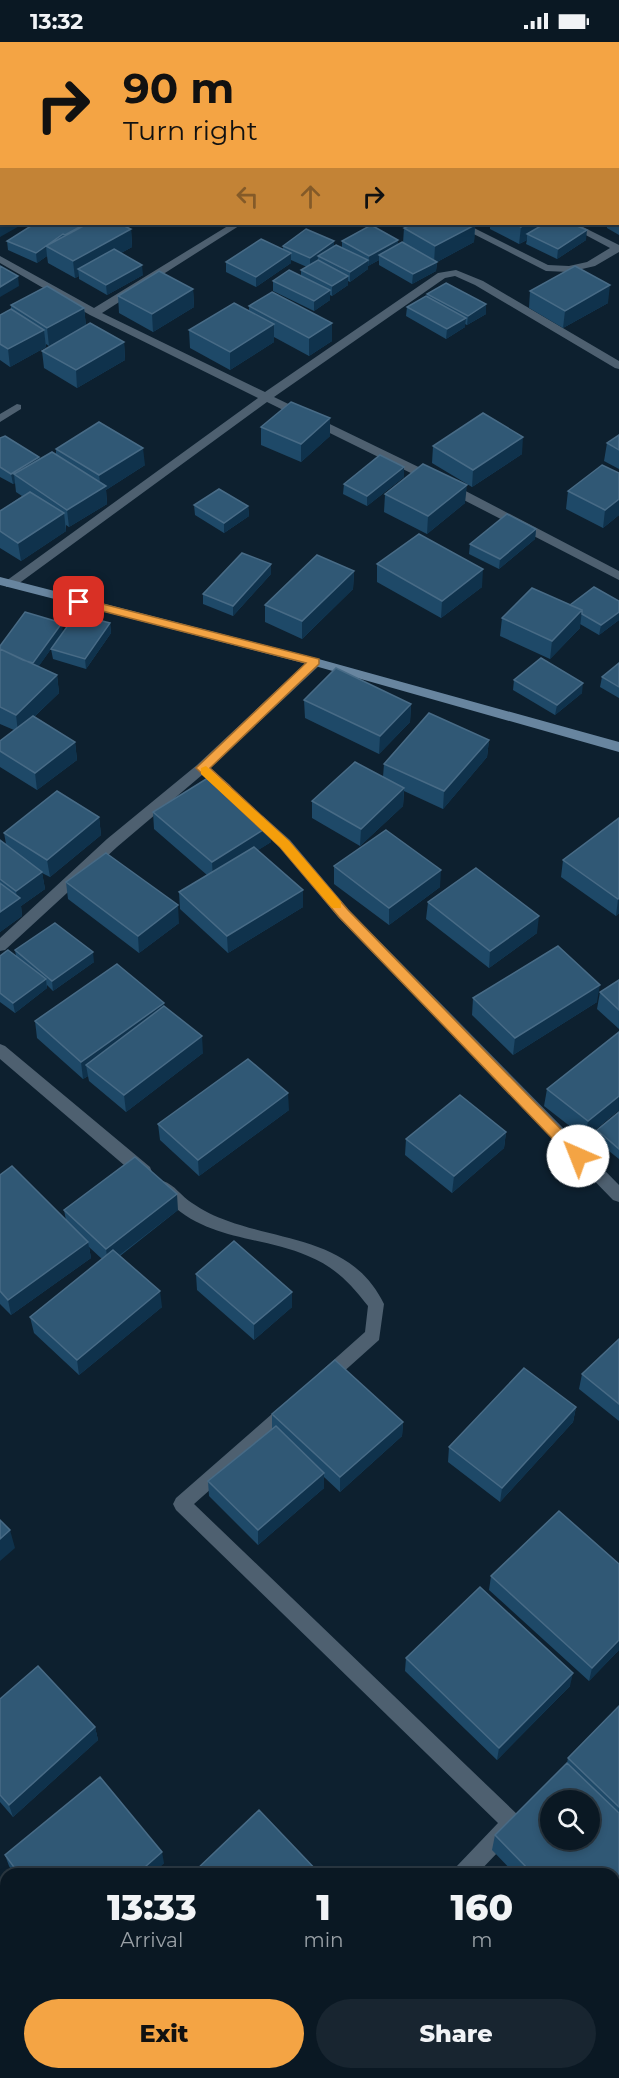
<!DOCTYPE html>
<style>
body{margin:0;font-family:Montserrat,sans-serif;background:#182530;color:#f1f3f6;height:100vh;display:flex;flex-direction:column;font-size:22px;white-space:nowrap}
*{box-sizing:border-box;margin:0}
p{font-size:20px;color:#99a0a6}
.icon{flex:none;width:33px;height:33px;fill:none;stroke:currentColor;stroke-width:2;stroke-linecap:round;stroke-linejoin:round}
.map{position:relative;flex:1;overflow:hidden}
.sheet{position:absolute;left:0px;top:1826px;width:620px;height:212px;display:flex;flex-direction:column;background:#0a1823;border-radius:18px 18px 0 0;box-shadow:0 3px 9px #0003,0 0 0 2px #2a3741}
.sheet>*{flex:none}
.guide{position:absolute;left:0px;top:0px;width:620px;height:183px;box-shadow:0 3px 9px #0003,0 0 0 2px #2a3741;background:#f4a444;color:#111;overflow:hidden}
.fabs{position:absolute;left:540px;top:1748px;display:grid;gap:12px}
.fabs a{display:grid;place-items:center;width:60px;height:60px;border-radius:50%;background:#0a1823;box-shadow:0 3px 9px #0003,0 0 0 2px #2a3741;font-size:30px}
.pin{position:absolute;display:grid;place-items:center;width:51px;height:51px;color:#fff;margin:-26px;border-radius:12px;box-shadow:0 3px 9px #0006}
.me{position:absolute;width:66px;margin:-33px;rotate:316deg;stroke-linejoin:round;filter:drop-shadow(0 0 4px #0008)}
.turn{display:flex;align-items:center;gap:21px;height:126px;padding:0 24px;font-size:27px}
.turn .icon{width:78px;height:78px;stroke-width:2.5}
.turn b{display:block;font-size:42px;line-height:51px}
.lanes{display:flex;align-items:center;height:57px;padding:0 24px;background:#0003;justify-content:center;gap:30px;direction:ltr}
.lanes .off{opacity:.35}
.eta{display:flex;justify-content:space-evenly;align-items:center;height:102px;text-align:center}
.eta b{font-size:36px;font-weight:800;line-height:42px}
.button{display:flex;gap:12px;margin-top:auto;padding:12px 24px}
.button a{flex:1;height:69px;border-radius:36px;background:#f4a444;color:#111;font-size:24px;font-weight:800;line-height:69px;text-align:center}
.button a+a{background:#182530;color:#f1f3f6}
.status{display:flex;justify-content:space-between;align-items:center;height:42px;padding:0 30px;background:#0a1823;direction:ltr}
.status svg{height:16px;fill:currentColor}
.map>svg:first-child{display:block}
</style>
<div class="status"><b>13:32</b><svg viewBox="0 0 49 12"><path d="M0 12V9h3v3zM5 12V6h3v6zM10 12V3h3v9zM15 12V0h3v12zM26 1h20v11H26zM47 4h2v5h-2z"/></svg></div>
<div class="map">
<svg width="619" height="2036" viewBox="0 0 619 2036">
<rect width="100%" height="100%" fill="#0d202f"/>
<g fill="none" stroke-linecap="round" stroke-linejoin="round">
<path fill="#4e6070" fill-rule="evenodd" d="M73,0h11l1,2h-11z
M544,0h13l1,2h-13z
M618,24h1v7h-1z
M231,182h11l-140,89 163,79 173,-119 18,-3 27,11 136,80v8l-4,-1 -140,-83 -20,-9 -10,2 -171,119 159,77 186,97v9l-194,-100 -158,-78 -253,185h-8v-6l252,-183 -168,-83 -90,-52v-7l94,52z
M454,182h12l82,41 21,1 18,-4 23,-14 -45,-24h12l42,21v7l-24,14 -26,6 -23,-1z
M17,362l4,1v4l-21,13v-8z
M315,616l5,1 1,3 -1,3 -110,103 20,17 2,3 -2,3h-10l-18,-16 -85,72 -112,103 -5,1v-13l107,-99 90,-74 113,-106z
M258,772l5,2 27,24 59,70 270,275v17l-6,-2 -274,-282 -59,-70 -27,-26 -2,-3 2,-3z
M0,1002l5,2 145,121 2,5 -2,5h-12l-138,-118z
M163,1139c12,4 18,15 29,22 10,7 24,14 36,18 58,21 125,19 156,83l-5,36 -48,43 -6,2 -6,-2 -2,-5 2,-5 46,-41 3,-26c-18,-23 -33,-39 -60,-50 -46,-20 -97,-15 -137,-52 -6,-5 -12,-10 -16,-17l2,-5z
M287,1361l6,3 2,5 -2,5 -99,88 325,312 3,7 -3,7 -42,44h-24l3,-7 42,-44 -322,-313 -3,-6 3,-6 105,-92z
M0,1862l6,3v24l-6,-3z
M619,1946v25l-5,2v-25z
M123,2031h22l2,5h-22z
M259,2031h23l-2,5h-23z
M543,2031h23l-2,5h-23z"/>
<path fill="#68859f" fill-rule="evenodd" d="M2,14v6l-2,1v-6z
M0,535l315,81 304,84v10l-304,-86 -315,-81z"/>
</g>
<path fill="#1e4968" d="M202,0h31l-2,2h-26z
M266,0h170l-1,2h-169z
M619,170v23l-12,-7v-4h11z
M34,182l97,5 1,18 -11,6 22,22 -36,20 -28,-16v-3l-4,2 -27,-15 -1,-7 -10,7 -29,-13 -1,-9z
M357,182h12l-5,3z
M490,182h82l14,16 -29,19 -31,-15 1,-4 -8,4 -29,-15z
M475,183l-1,17 -37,20 -1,9 -24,13 -33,-19v-5l-11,6v3l-18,13 -2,-1v4l-16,11 -2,-1v5l-16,11 -41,-20v-10l28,-5v-6l6,-3 -16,-7v3l-35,24 -30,-15v-10l57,-13v-3h51l8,1v-6l56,-1v5l5,-2 1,-15z
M193,247l1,18 -41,25 -34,-19 -1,-17z
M530,249l78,12 -45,25 -34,-20z
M427,252l59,10v10l-19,11 -2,-1v3l-19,12 -40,-23 1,-9 20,-11z
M11,263l73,3 2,18 38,16 1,18 -48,28 -33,-20 -2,-17 42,-24 -35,19 -3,-2v3l-36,20 -10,-7v-45l11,-6z
M249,264l83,35 -23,15 -35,-19v5l-44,28 -40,-22 -1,-18 60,-19z
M261,385l69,9 -29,26 -40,-17z
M0,396l39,19 1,2 16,-5v-5l89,16 -39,25 1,14 -38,23 -3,-2v6l-45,30 -21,-13v-37l22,-15 -6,-4 -1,-9 -2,1 -13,-7z
M607,401l12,7v19l-15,-8z
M433,404l89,8 -50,33 -40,-24z
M619,431v42l-16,13 -37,-19 2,-18z
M404,435l-37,29 -24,-12 1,-10z
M385,452l80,9 -38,31 -43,-22z
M194,463l54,1 1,10 -25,17 -29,-18z
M536,487l-1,10 -36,30 -30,-15 1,-10z
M377,522l105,23 -41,31 -64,-36z
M354,529l-1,18 -51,50 -37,-17v-17z
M271,532l-38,42 -30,-12v-10z
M619,559v19l-20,15 -19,-11v4l-30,31 -50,-23 2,-18 68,-13z
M110,581l1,10 -25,36 -33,-10 -2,-10z
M63,590l-25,35 19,8 2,18 -25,24 41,25 2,18 -40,30 -37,-23v-26l14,-11 -14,-6v-78z
M619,621v35l-19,-11 2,-10z
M514,638l68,13 -27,22 -42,-25z
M304,658l107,4 -1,18 -31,32 -74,-36z
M489,698l-2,17 -44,52 -39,-18 -1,15 -43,40 -48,-28v-17l71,-24 1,-13z
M153,770l118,13v17l-13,8 45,57 -75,46 -48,-44 -1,-17 28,-17 -53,-46z
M99,775l2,18 -51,42 -8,-4 3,16 -24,17 1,10 -22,16v-92l6,4 -2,-11z
M619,776v95l-3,3 -55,-39 2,-17z
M334,824l106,21 -51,38 -55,-41z
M66,840l113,41 -40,30 -71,-54z
M428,860l109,31 -48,35 -63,-49z
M15,908l79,12 -41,29 -6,-6v3l-32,25 -15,-11v-46h16z
M619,938v49l-22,-20 3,-17z
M473,956l124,4 -84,53 -41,-40z
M164,961v3l39,47 -77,59 -37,-31 -1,-5 -5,3 -46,-41 -2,-17z
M619,990v78l-34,28 -41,-32 3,-17z
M289,1068l-90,66 -39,-36 -2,-16z
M619,1070v47l-24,-19 2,-10z
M506,1090l-2,16 -52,45 -47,-38 1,-16z
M0,1133l66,45 -2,-10h114l-58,46 42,51 -83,68 -45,-42 -4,-16 72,-58 -13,-12 2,11 -80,57 -11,-11z
M196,1232l96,18v15l-38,33 -57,-50z
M619,1297v82l-40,-32 3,-15z
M576,1365l-3,15 -73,80 -52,-40 1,-15z
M272,1372l131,8 -1,14 -62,56 -16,-15v11l-66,57 -49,-49 -1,-15 64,-52z
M619,1522v86l-30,31 -100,-91 2,-14z
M406,1616l164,28 -73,74 -92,-89z
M0,1657l95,28 3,13 -85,77 -13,-15z
M619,1664v272l-5,-6v-98h-99l-23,-24 3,-15 72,-72 1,-5z
M5,1813l159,8 -12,11h-138l-5,-8z
M376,2031h118l-5,5h-109z"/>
<path fill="#0f324c" d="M219,0h14l-2,2h-12z
M295,0h8v2h-8z
M417,0h19l-1,2h-21z
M2,55v10l-2,1v-10z
M618,62h1v16l-1,1z
M2,108v10l-2,1v-10z
M2,175v7h21l-23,13v-19z
M526,182h28l-27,10v6l-8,4 2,-17z
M475,183l-1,17 -37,20 -1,9 -24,13 1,-10 21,-11 1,-17z
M131,187l1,18 -47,26 -7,-4 1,7 -4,2 -2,-17z
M587,188l-1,10 -29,19 1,-10z
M398,198v10l-19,5v5l-11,6 1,-10z
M334,199v10l-16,5v6l-8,6v-10z
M46,204l1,10 -10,7 -1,-10z
M291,211v10l-35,24v-10z
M368,218v9l-18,13v-10z
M142,223l1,10 -36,20 -1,-10z
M18,234l1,10 -19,11v-10z
M348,234v9l-16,11v-10z
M610,243l-2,18 -45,25 2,-17z
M193,247l1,18 -41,25 -1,-18z
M330,248v10l-16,11v-10z
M486,262v10l-19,11 1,-9z
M84,266l2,18 -37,20 -2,-18z
M466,276l-1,9 -19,12 1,-10z
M332,281v18l-23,15v-18z
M274,282v18l-44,28v-18z
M44,288l2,17 -36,20 -2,-18z
M124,300l1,18 -48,28 -1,-18z
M330,376v18l-29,26v-18z
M523,395l-1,17 -50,33 1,-17z
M143,406l2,17 -39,25 1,14 -38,23 -2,-17 34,-21 -2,-14z
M39,415l1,10 -26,7 1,9 -2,1 -2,-10z
M404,425v10l-37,29v-10z
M467,443l-2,18 -38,31 1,-18z
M619,457v16l-16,13 2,-18z
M248,464l1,10 -25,17v-10z
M64,471l2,18 -45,30 -3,-18z
M536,487l-1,10 -36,30 1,-10z
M271,522v10l-38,42v-10z
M483,527l-1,18 -41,31 1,-17z
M354,529l-1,18 -51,50v-18z
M582,568l-2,18 -30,31 2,-18z
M619,570v8l-20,15 2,-10z
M62,581l1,9 -29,41 -1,-10z
M110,581l1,10 -25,36 -1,-10z
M57,633l2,18 -41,39 -2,-17z
M583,641l-1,10 -27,22 2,-10z
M411,662l-1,18 -31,32 1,-18z
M489,698l-2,17 -44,52 1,-18z
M75,700l2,18 -40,30 -2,-17z
M404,746l-1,18 -43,40 1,-17z
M99,775l2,18 -51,42 -3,-17z
M271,783v17l-58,37 -1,-17z
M441,828l-1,17 -51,38v-17z
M42,830l3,17 -24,17 1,10 -22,16v-20l17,-12 -1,-9z
M303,848v17l-75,46 -1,-17z
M619,856v15l-3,3 2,-17z
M178,863l1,18 -40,30 -1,-17z
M539,874l-2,17 -48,35 1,-17z
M93,910l1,10 -41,29 -1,-10z
M46,937l1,9 -32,25 -2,-10z
M600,943l-3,17 -84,53 2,-17z
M164,961l1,17 -79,45 2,11 -5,3 -2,-17z
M202,994l1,17 -77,59 -2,-17z
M288,1051l1,17 -90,66 -1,-16z
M619,1054v14l-34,28 3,-17z
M506,1090l-2,16 -52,45 2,-17z
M177,1152l1,16 -70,54 -2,-15z
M88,1200l3,16 -80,57 -3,-15z
M160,1249l2,16 -83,68 -2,-15z
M292,1250v15l-38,33v-16z
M576,1365l-3,15 -73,80 2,-14z
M403,1380l-1,14 -62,56v-15z
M324,1431v15l-66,57v-15z
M10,1488l5,18 -15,13v-22z
M619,1598v10l-30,31 3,-13z
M573,1631l-3,13 -73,74 2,-12z
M95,1685l3,13 -85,77 -4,-12z
M162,1810l2,11 -12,11h-15z
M11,2031h8l2,4 -1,1h-14z
M488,2031h6l-5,5h-6z"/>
<path fill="#305875" stroke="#486b86" stroke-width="1.5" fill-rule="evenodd" d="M35,0h15l3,2h-21z
M312,0h39l-3,2h-33z
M357,0h60l-3,2h-60z
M0,20h2v12l-2,-1z
M0,35l2,1v19l-2,1z
M618,46l1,1v15h-1z
M618,81h1v12l-1,-1z
M619,122v31l-1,-1v-29z
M0,148l2,1v26l-2,1z
M619,170v12h-2l1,-11z
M34,182h51l-20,11 -2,-1 -27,19 -29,-12z
M87,182h33l11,5 -58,32 -27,-15z
M413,182h60l2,1 -40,21 -31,-18z
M514,182h12l-5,3z
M544,182h28l15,6 -29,19 -31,-15z
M371,183l27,15 -29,16 -27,-15z
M306,187l28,12 -24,17 -27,-12z
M261,197l30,14 -35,24 -30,-15z
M402,200l35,20 -24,12 -34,-19z
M336,203l32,15 -18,12 -32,-16z
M114,207l28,16 -36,20 -28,-16z
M318,218l30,16 -16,10 -31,-16z
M0,224l18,10 -18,11z
M575,224l35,19 -45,26 -35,-20z
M289,228l41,20 -16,11 -41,-20z
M159,229l34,18 -41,25 -34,-18z
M446,241l40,21 -18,12 -41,-22z
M47,244l37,22 -37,20 -36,-23z
M272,250l60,31 -23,15 -60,-32z
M426,254l40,22 -19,11 -40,-22z
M234,261l40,21 -44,28 -41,-22z
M11,267l33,21 -36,19 -8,-5v-29z
M90,281l34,19 -48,28 -34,-19z
M291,360l39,16 -29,26 -40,-17z
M483,371l40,24 -50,33 -40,-24z
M99,380l44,26 -44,27 -43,-26z
M619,393v15l-12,-7z
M5,394l34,21 -28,17 -11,-7v-29z
M52,410l54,34 -39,24 -53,-36z
M380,413l24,12 -37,29 -23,-12z
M423,422l44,21 -39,31 -43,-22z
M602,423l17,8v26l-14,11 -37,-19z
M219,447l29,17 -24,17 -30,-18z
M30,450l34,21 -46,30 -18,-12v-20z
M507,472l29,15 -36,30 -30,-15z
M419,492l64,35 -41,32 -65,-37z
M242,511l29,11 -38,42 -30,-12z
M317,513l37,16 -52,50 -37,-16z
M594,545l25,14v11l-18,13 -19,-11v-4l-12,-5z
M532,546l50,22 -30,31 -50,-23z
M25,570l37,11 -29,40 -10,-3 -23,-11v-3z
M76,572l34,9 -25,36 -34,-10z
M0,607l57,26 -41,40 -16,-8z
M541,616l42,25 -26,22 -43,-25z
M619,621v24l-17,-10z
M336,626l75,36 -31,32 -76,-36z
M429,671l60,27 -45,51 -60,-27z
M33,674l42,26 -40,31 -35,-22v-10z
M355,720l49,26 -43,41 -49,-28z
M211,734l60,49 -59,37 -59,-50z
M57,749l42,26 -52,43 -43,-27z
M619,776v80l-1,1 -55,-39z
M386,788l55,40 -52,38 -55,-42z
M0,798l42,32 -26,19 -16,-12z
M254,805l49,43 -76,46 -48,-44z
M106,811l72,52 -40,31 -72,-54z
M476,826l63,48 -49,35 -62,-49z
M0,841l20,15 -20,14z
M55,881l38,29 -41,29 -37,-31z
M558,904l42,39 -85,53 -42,-40z
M8,908l38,29 -33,24 -13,-10v-37z
M117,922l47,39 -83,59 -46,-41z
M619,938v30l-19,-18z
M164,964l38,30 -78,59 -38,-30z
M619,990v64l-31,25 -41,-32z
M248,1017l40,34 -90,67 -40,-36z
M460,1053l46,37 -52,44 -48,-37z
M619,1070v37l-22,-19z
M135,1115l42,37 -71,55 -42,-39z
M12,1124l76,76 -80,58 -8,-9v-116z
M234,1199l58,51 -38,32 -58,-50z
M113,1208l47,41 -83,69 -47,-43z
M619,1297v65l-37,-30z
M335,1318l68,62 -63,55 -68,-63z
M524,1326l52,39 -74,81 -53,-41z
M276,1384l48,47 -66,57 -50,-49z
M559,1469l60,53v76l-27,28 -101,-92z
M0,1478l10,10 -10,9z
M480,1545l93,86 -74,75 -93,-90z
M38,1624l57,61 -86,78 -9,-10v-96z
M619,1664v101l-51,-49z
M567,1721l52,50v146l-5,-5v-80h-81l-38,-39zM550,1758h40v39h-40z
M100,1735l62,75 -25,22h-118l-14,-19z
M259,1768l61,64h-121l-3,-4z
M0,2004l6,7v20h5l-5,5h-6z
M24,2031h54l5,5h-65z
M279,2031h91l4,5h-100z
M385,2031h103l-5,5h-93z"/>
<path fill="#f4a444" stroke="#9f6b2c" stroke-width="1.5" d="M79,556l240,61v5l-109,104 79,73 59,69 235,242v8h-10l-234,-243 -59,-70 -84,-79 110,-105 -231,-59 -2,-2z"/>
<path fill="#f59e0b" d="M206,724l83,75 52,61v6h-9l-52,-61 -79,-73v-6z"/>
</svg>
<div class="fabs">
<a><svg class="icon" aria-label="search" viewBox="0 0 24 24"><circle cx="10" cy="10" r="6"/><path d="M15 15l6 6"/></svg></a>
</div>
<div class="pin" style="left:79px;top:560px;background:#d93025"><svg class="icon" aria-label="arrive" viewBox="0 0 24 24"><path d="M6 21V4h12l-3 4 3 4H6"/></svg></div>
<svg class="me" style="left:578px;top:1114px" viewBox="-20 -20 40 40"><circle r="19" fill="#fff"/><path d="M0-13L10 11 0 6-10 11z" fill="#f4a444"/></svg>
<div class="guide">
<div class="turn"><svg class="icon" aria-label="right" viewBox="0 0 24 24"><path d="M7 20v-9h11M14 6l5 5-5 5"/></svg><div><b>90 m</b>Turn right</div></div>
<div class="lanes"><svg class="icon off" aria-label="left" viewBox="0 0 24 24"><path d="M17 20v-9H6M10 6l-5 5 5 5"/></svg><svg class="icon off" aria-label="ahead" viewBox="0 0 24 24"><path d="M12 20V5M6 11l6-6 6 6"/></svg><svg class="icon" aria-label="right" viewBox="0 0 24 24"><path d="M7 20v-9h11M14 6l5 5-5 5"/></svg></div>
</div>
<section class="sheet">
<div class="eta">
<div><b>13:33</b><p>Arrival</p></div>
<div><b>1</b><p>min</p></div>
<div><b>160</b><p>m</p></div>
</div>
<div class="button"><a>Exit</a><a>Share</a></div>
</section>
</div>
